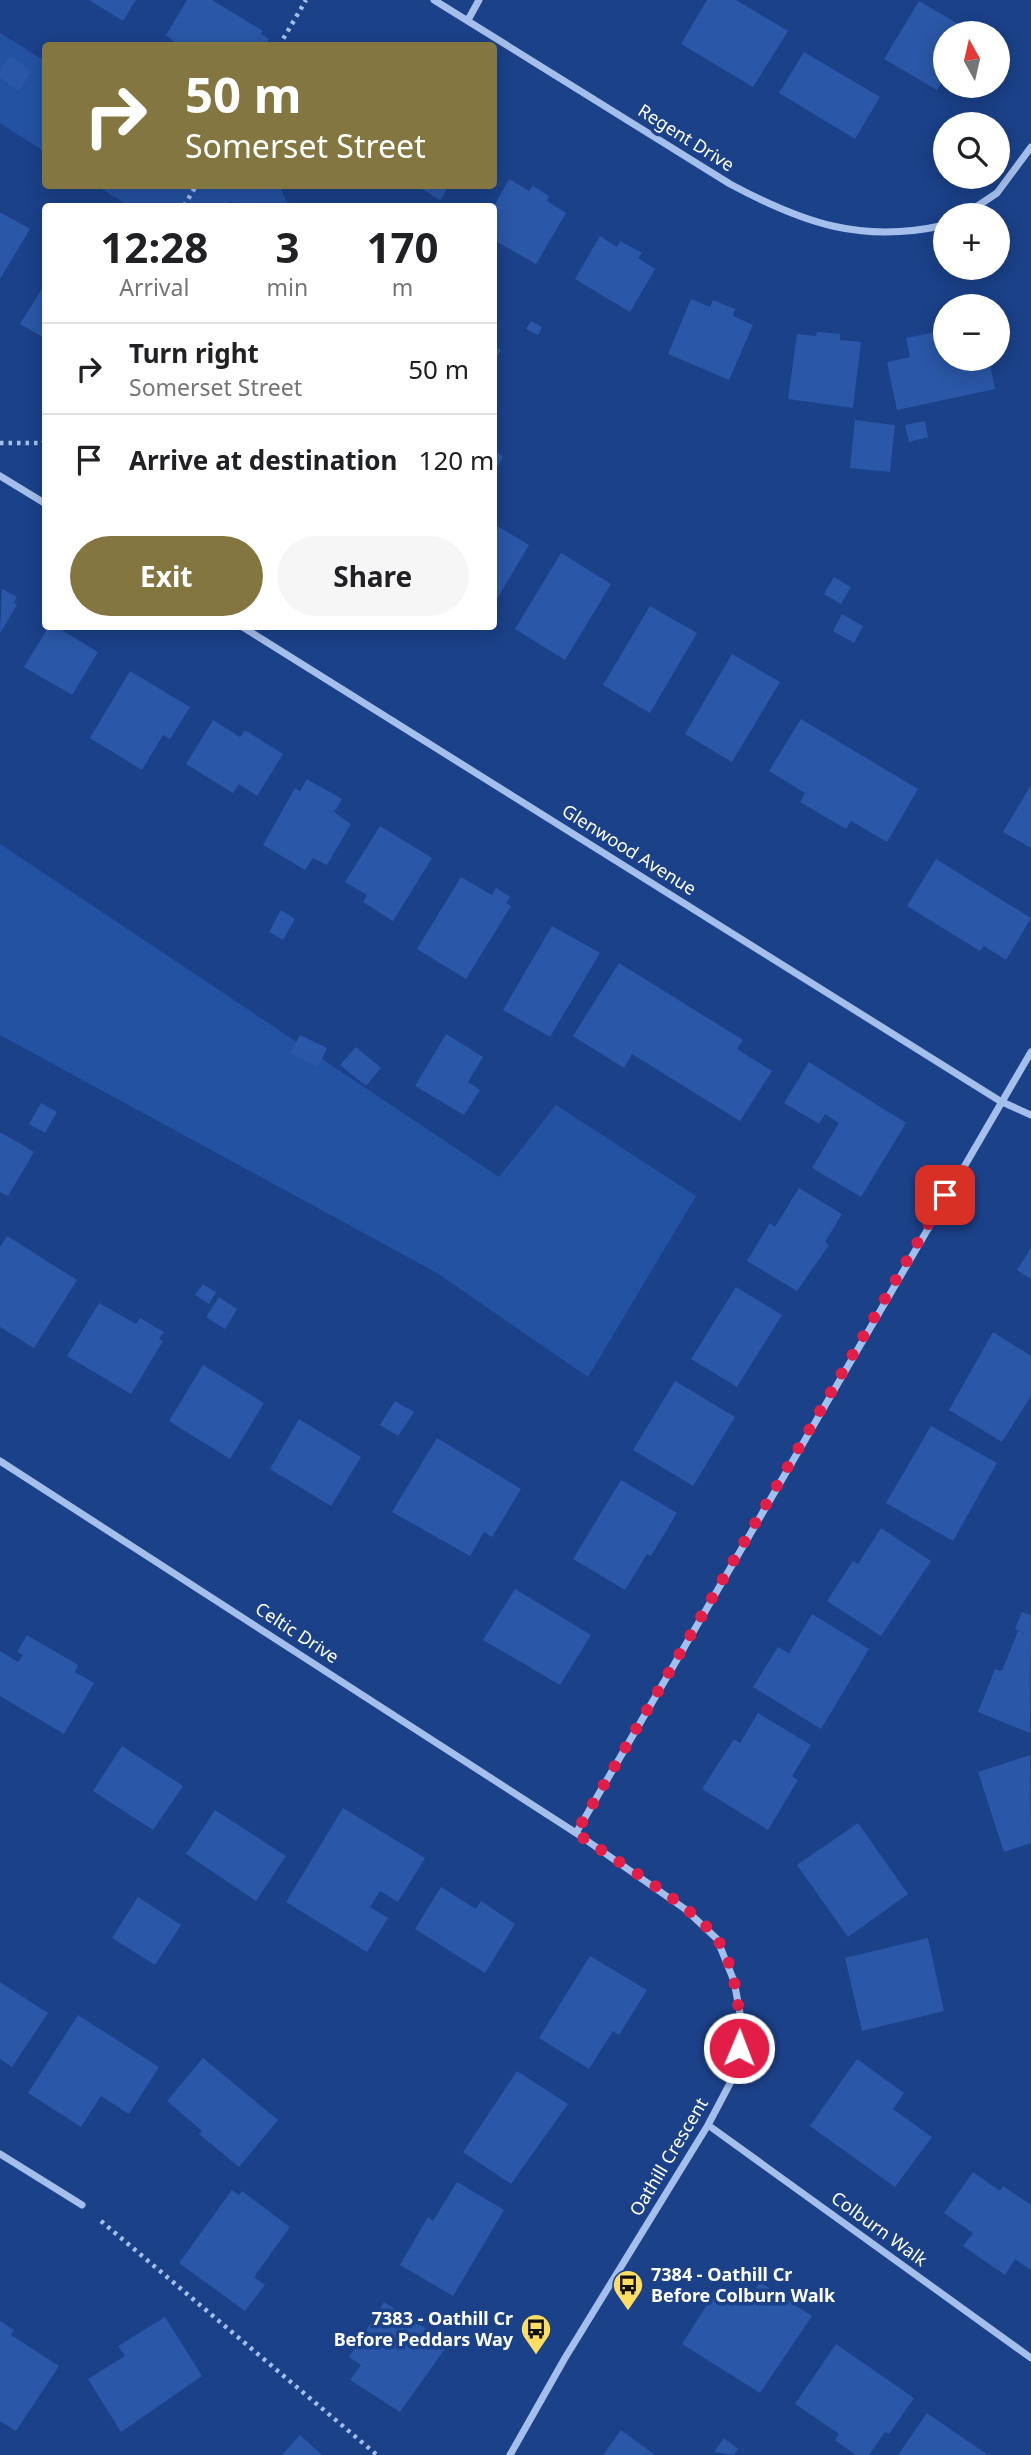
<!DOCTYPE html>
<meta charset="utf-8">
<style>
body{margin:0;font-family:"Noto Sans",sans-serif;background:#f6f6f6;color:#202124;height:100vh;display:flex;flex-direction:column;font-size:26px;white-space:nowrap}
*{box-sizing:border-box;margin:0}
p{font-size:23px;color:#757577}
.icon{flex:none;width:38px;height:38px;fill:none;stroke:currentColor;stroke-width:2;stroke-linecap:round;stroke-linejoin:round}
.map{position:relative;flex:1;overflow:hidden}
.side{position:absolute;left:42px;top:203px;width:455px;height:427px;display:flex;flex-direction:column;background:#fff;border-radius:7px;box-shadow:0 4px 18px #0003}
.side>*{flex:none}
.hud{position:absolute;left:42px;top:42px;width:455px;height:147px;border-radius:7px;box-shadow:0 4px 18px #0003;background:#837640;color:#fff;overflow:hidden}
.needle{width:46px;rotate:352deg}
.fabs{position:absolute;left:933px;top:21px;display:grid;gap:14px}
.fabs a{display:grid;place-items:center;width:77px;height:77px;border-radius:50%;background:#fff;box-shadow:0 4px 18px #0003;font-size:35px}
.pin{position:absolute;display:grid;place-items:center;width:60px;height:60px;color:#fff;margin:-30px;border-radius:14px;box-shadow:0 4px 10px #0006}
.me{position:absolute;width:77px;margin:-38px;rotate:1deg;stroke-linejoin:round;filter:drop-shadow(0 0 5px #0008)}
.turn{display:flex;align-items:center;gap:24px;height:147px;padding:0 28px;font-size:32px}
.turn .icon{width:91px;height:91px;stroke-width:2.5}
.turn b{display:block;font-size:49px;line-height:60px}
.eta{display:flex;justify-content:space-evenly;align-items:center;height:119px;text-align:center}
.eta b{font-size:42px;font-weight:700;line-height:49px}
.primary-button{display:flex;gap:14px;margin-top:auto;padding:14px 28px}
.primary-button a{flex:1;height:80px;border-radius:42px;background:#837640;color:#fff;font-size:28px;font-weight:700;line-height:80px;text-align:center}
.primary-button a+a{background:#f6f6f6;color:#202124}
ul{padding:0;list-style:none}
li{display:flex;align-items:center;gap:21px;height:91px;padding:0 28px;border-top:2px solid #e0e0e0}
li div{flex:1}
li b{display:block;font-size:26px}
li em{font-style:normal}
.map>svg:first-child{display:block}
</style>
<div class="map">
<svg width="1031" height="2455" viewBox="0 0 1031 2455">
<rect width="100%" height="100%" fill="#1b4189"/>
<path fill="#2452a2" d="M0,33l45,28v91l-45,-29z
M97,186h183l8,20 -60,-4 -5,4h-94z
M0,844l499,333 57,-72 140,91 -108,181 -151,-104 -437,-238z"/>
<path fill="#2a57a7" d="M89,0h47l-13,21z
M187,0h25l51,31 -2,3 8,5 -4,7h-86l-13,-11z
M707,0h29l52,31 -35,56 -72,-43z
M919,1l55,32h-29v44l-8,13 -53,-31z
M804,52l76,45 -25,42 -76,-46z
M10,56l22,15 -13,20 -19,-13v-8z
M509,179l20,12 4,-5 16,10 -2,5 19,12 -30,51 -42,-24v-34z
M417,186h32l-9,14z
M0,212l30,17 -30,50z
M600,236l17,11 3,-6 22,12 -4,5 17,11 -25,43 -55,-33z
M46,282v57l-26,-15z
M691,299l19,8 3,-7 22,9 -2,7 20,9 -24,55 -61,-26z
M531,321l11,6 -4,8 -12,-6z
M945,330v29h44l6,30 -98,21 -10,-48 23,-5 -4,-19z
M817,332l23,2v6l21,2 -8,66 -65,-9 9,-65 19,2z
M494,346l7,4 -7,12z
M855,420l40,5 -5,47 -40,-4z
M925,421l3,16 -19,5 -4,-17z
M497,452l6,5 -7,12 -2,-12z
M494,524l35,21 -35,59z
M561,553l50,31 -46,76 -50,-31z
M834,577l17,10 -10,17 -17,-10z
M2,589l15,8 -3,5 3,3 -17,28z
M650,606l47,27 -47,80 -47,-28z
M842,614l21,12 -9,17 -21,-12z
M49,626h6l43,26 -26,43 -48,-28z
M732,654l48,28 -48,80 -47,-28z
M130,671l60,36 -20,32 -7,-4 -21,35 -52,-32z
M801,719l117,70 -31,53 -36,-21 -5,8 -46,-27 5,-9 -36,-22z
M213,720l27,17 5,-7 38,24 -26,42 -18,-12 -6,9 -47,-29z
M307,779l35,20 -8,13 17,12 -24,41 -14,-7 -8,12 -42,-25 32,-57 5,3z
M1031,785v63l-28,-16z
M380,826l52,32 -39,63 -30,-19 4,-7 -22,-13z
M936,859l95,59 -25,42 -22,-14 -4,5 -73,-45z
M461,877l31,18 4,-7 14,9 -4,6 5,3 -45,73 -49,-30z
M281,910l14,9 -12,21 -14,-8z
M552,926l48,27 -50,84 -47,-27z
M619,963l124,77 -6,9 35,22 -32,50 -108,-67 -8,14 -51,-32z
M446,1034l37,23 -15,25 12,8 -16,25 -49,-29z
M300,1035l27,13 -9,19 -28,-14z
M356,1047l25,21 -15,18 -26,-21z
M809,1062l97,61 -45,74 -49,-29 27,-45 -14,-9 -6,10 -35,-21z
M41,1103l16,9 -12,21 -16,-9z
M0,1132l34,20 -26,44 -8,-4z
M799,1188l43,26 -17,28 4,3 -32,46 -50,-30 23,-38 5,4z
M7,1236l70,44 -43,68 -34,-21v-80z
M1031,1248v31l-14,-9z
M203,1284l13,8 -7,12 -14,-9z
M736,1287l46,28 -45,72 -46,-28z
M219,1297l18,12 -12,20 -19,-12z
M99,1303l37,21 4,-6 24,14 -5,7 4,2 -32,53 -64,-38z
M993,1332l38,24v40l-29,46 -53,-32z
M203,1365l61,38 -34,56 -61,-38z
M675,1381l60,36 -42,69 -60,-36z
M395,1401l19,11 -16,24 -18,-11z
M299,1419l62,38 -30,49 -61,-37z
M931,1426l66,37 -44,78 -67,-38z
M437,1438l84,51 -29,48 -8,-5 -14,24 -78,-44z
M621,1480l56,33 -26,43 -4,-2 -22,36 -52,-31z
M881,1528l50,33 -50,75 -54,-35 26,-40 5,3z
M515,1589l76,46 -31,50 -77,-45z
M1022,1612l9,3 -1,118 -52,-21 17,-43 7,2 16,-40 9,4 -12,-6z
M812,1614l57,35 -48,80 -68,-42 25,-40 11,6z
M27,1635l51,30 -3,7 19,11 -30,51 -64,-38v-45l18,11 5,-7 -6,-3z
M758,1713l53,32 -19,31 6,4 -30,50 -66,-41 32,-50 6,4z
M122,1746l61,40 -30,44 -60,-39z
M1030,1755l1,88 -27,9 -26,-80z
M343,1808l82,50 -27,44 -18,-11 -10,16 18,11 -21,34 -81,-50z
M215,1810l71,46 -30,45 -70,-47z
M858,1823l50,71 -60,43 -51,-72z
M441,1887l35,22 5,-8 34,23 -30,49 -70,-44z
M138,1897l43,28 -26,40 -43,-27z
M928,1938l16,73 -82,20 -17,-73z
M590,1956l57,34 -28,45 -6,-4 -24,38 -50,-31z
M0,1982l48,31 -36,54 -12,-8z
M78,2015l81,52 -30,47 -28,-18 -20,31 -53,-34z
M203,2058l75,62 -39,47 -40,-33 3,-3 -35,-30z
M857,2059l47,34 -11,16 39,28 -37,50 -85,-61z
M517,2071l51,33 -57,80 -48,-32z
M973,2172l27,19 3,-5 28,19v65l-16,-11 -10,16 -42,-29 10,-13 -29,-20z
M457,2182l47,28 -51,86 -53,-31 28,-48 5,4z
M232,2190l7,5 3,-4 48,36 -36,50 11,8 -20,26 -66,-48z
M760,2282l52,34 -52,77 -78,-49 37,-58 27,17z
M384,2302l65,41 -49,69 -50,-32 11,-15 -12,-8z
M165,2317l37,59 -81,56 -33,-53 37,-23 -7,-10z
M0,2321l14,9 -3,5 48,31 -43,65 -16,-10z
M836,2344l78,54 -25,36 -4,-2 -16,23h-13l-21,-15 4,-6 -44,-30z
M927,2413l61,42h-90z
M621,2430l34,25h-52z
M300,2435l22,20h-40z
M724,2438l14,11 -4,6 -20,-3z"/>
<g fill="none" stroke-linecap="round" stroke-linejoin="round">
<path stroke="#a5bfec" stroke-width="4.5" stroke-dasharray="3.5 5" stroke-linecap="butt" d="M279,46l27,-46
M184,206l12,-20
M0,443h43l3,-4
M101,2221l276,234"/>
<path stroke="#a5bfec" stroke-width="7" d="M434,0l296,184c73,39 132,60 215,41
M468,20l11,-20
M964,215l33,-22 34,-46
M0,476l46,28
M241,626l759,475 31,14
M0,1461l576,372 109,76 32,30 17,42 8,43 -6,48 -28,53 -143,233 -55,97
M576,1833l455,-781
M708,2125l323,233
M0,2154l82,51"/>
</g>
<g fill="none" stroke-linecap="round" stroke-linejoin="round">
<path stroke="#e11d48" stroke-width="12" stroke-dasharray="0 21.6" d="M739,2048c3,-32 -3,-81 -22,-109 -22,-32 -106,-81 -141,-106l369,-638"/>
</g>
<defs>
<g id="bus-pin" transform="scale(1.575)"><path d="M0 17L-7.5 6A9.5 9.5 0 1 1 7.5 6Z" fill="#fdde62" stroke="#1b4189"/><path d="M-5-6H5V4H4V6H2V4H-2V6H-4V4H-5ZM-3.5-4V0h7V-4ZM-3.5 1.2v1.5H-2V1.2ZM2 1.2v1.5H3.5V1.2Z" fill="#111"/></g>
</defs>
<g fill-rule="evenodd">
<use href="#bus-pin" x="628" y="2285"/>
<use href="#bus-pin" x="536" y="2329"/>
</g>
<g text-anchor="middle" stroke-width="7" stroke-linejoin="round" paint-order="stroke">
<g font-size="18" fill="#fff" stroke="#1b4189">
<text transform="translate(686 138) rotate(32)" y="6">Regent Drive</text>
<text transform="translate(629 850) rotate(32)" y="6">Glenwood Avenue</text>
<text transform="translate(297 1633) rotate(33)" y="6">Celtic Drive</text>
<text transform="translate(669 2157) rotate(-59)" y="6">Oathill Crescent</text>
<text transform="translate(879 2229) rotate(36)" y="6">Colburn Walk</text>
</g>
<g font-size="18" font-weight="bold" fill="#fff" stroke="#1b4189" text-anchor="start">
<text x="651" y="2281">7384 - Oathill Cr<tspan x="651" dy="21">Before Colburn Walk</tspan></text>
<text x="513" y="2325" text-anchor="end">7383 - Oathill Cr<tspan x="513" dy="21">Before Peddars Way</tspan></text>
</g>
</g>
</svg>
<div class="fabs">
<a><svg class="needle" viewBox="-14 -14 28 28"><path d="M0-13l5 13h-10z" fill="#e53935"/><path d="M0 13l5-13h-10z" fill="#757577"/></svg></a>
<a><svg class="icon" aria-label="search" viewBox="0 0 24 24"><circle cx="10" cy="10" r="6"/><path d="M15 15l6 6"/></svg></a>
<a>+</a>
<a>−</a>
</div>
<div class="pin" style="left:945px;top:1195px;background:#d93025"><svg class="icon" aria-label="arrive" viewBox="0 0 24 24"><path d="M6 21V4h12l-3 4 3 4H6"/></svg></div>
<svg class="me" style="left:739px;top:2048px" viewBox="-20 -20 40 40"><circle r="17" fill="#e11d48" stroke="#fff" stroke-width="3"/><path d="M0-11L8 9 0 5-8 9z" fill="#fff"/></svg>
<div class="hud">
<div class="turn"><svg class="icon" aria-label="right" viewBox="0 0 24 24"><path d="M7 20v-9h11M14 6l5 5-5 5"/></svg><div><b>50 m</b>Somerset Street</div></div>
</div>
<section class="side">
<div class="eta">
<div><b>12:28</b><p>Arrival</p></div>
<div><b>3</b><p>min</p></div>
<div><b>170</b><p>m</p></div>
</div>
<ul>
<li><svg class="icon" aria-label="right" viewBox="0 0 24 24"><path d="M7 20v-9h11M14 6l5 5-5 5"/></svg><div><b>Turn right</b><p>Somerset Street</p></div><em>50 m</em></li>
<li><svg class="icon" aria-label="arrive" viewBox="0 0 24 24"><path d="M6 21V4h12l-3 4 3 4H6"/></svg><div><b>Arrive at destination</b></div><em>120 m</em></li>
</ul>
<div class="primary-button"><a>Exit</a><a>Share</a></div>
</section>
</div>
